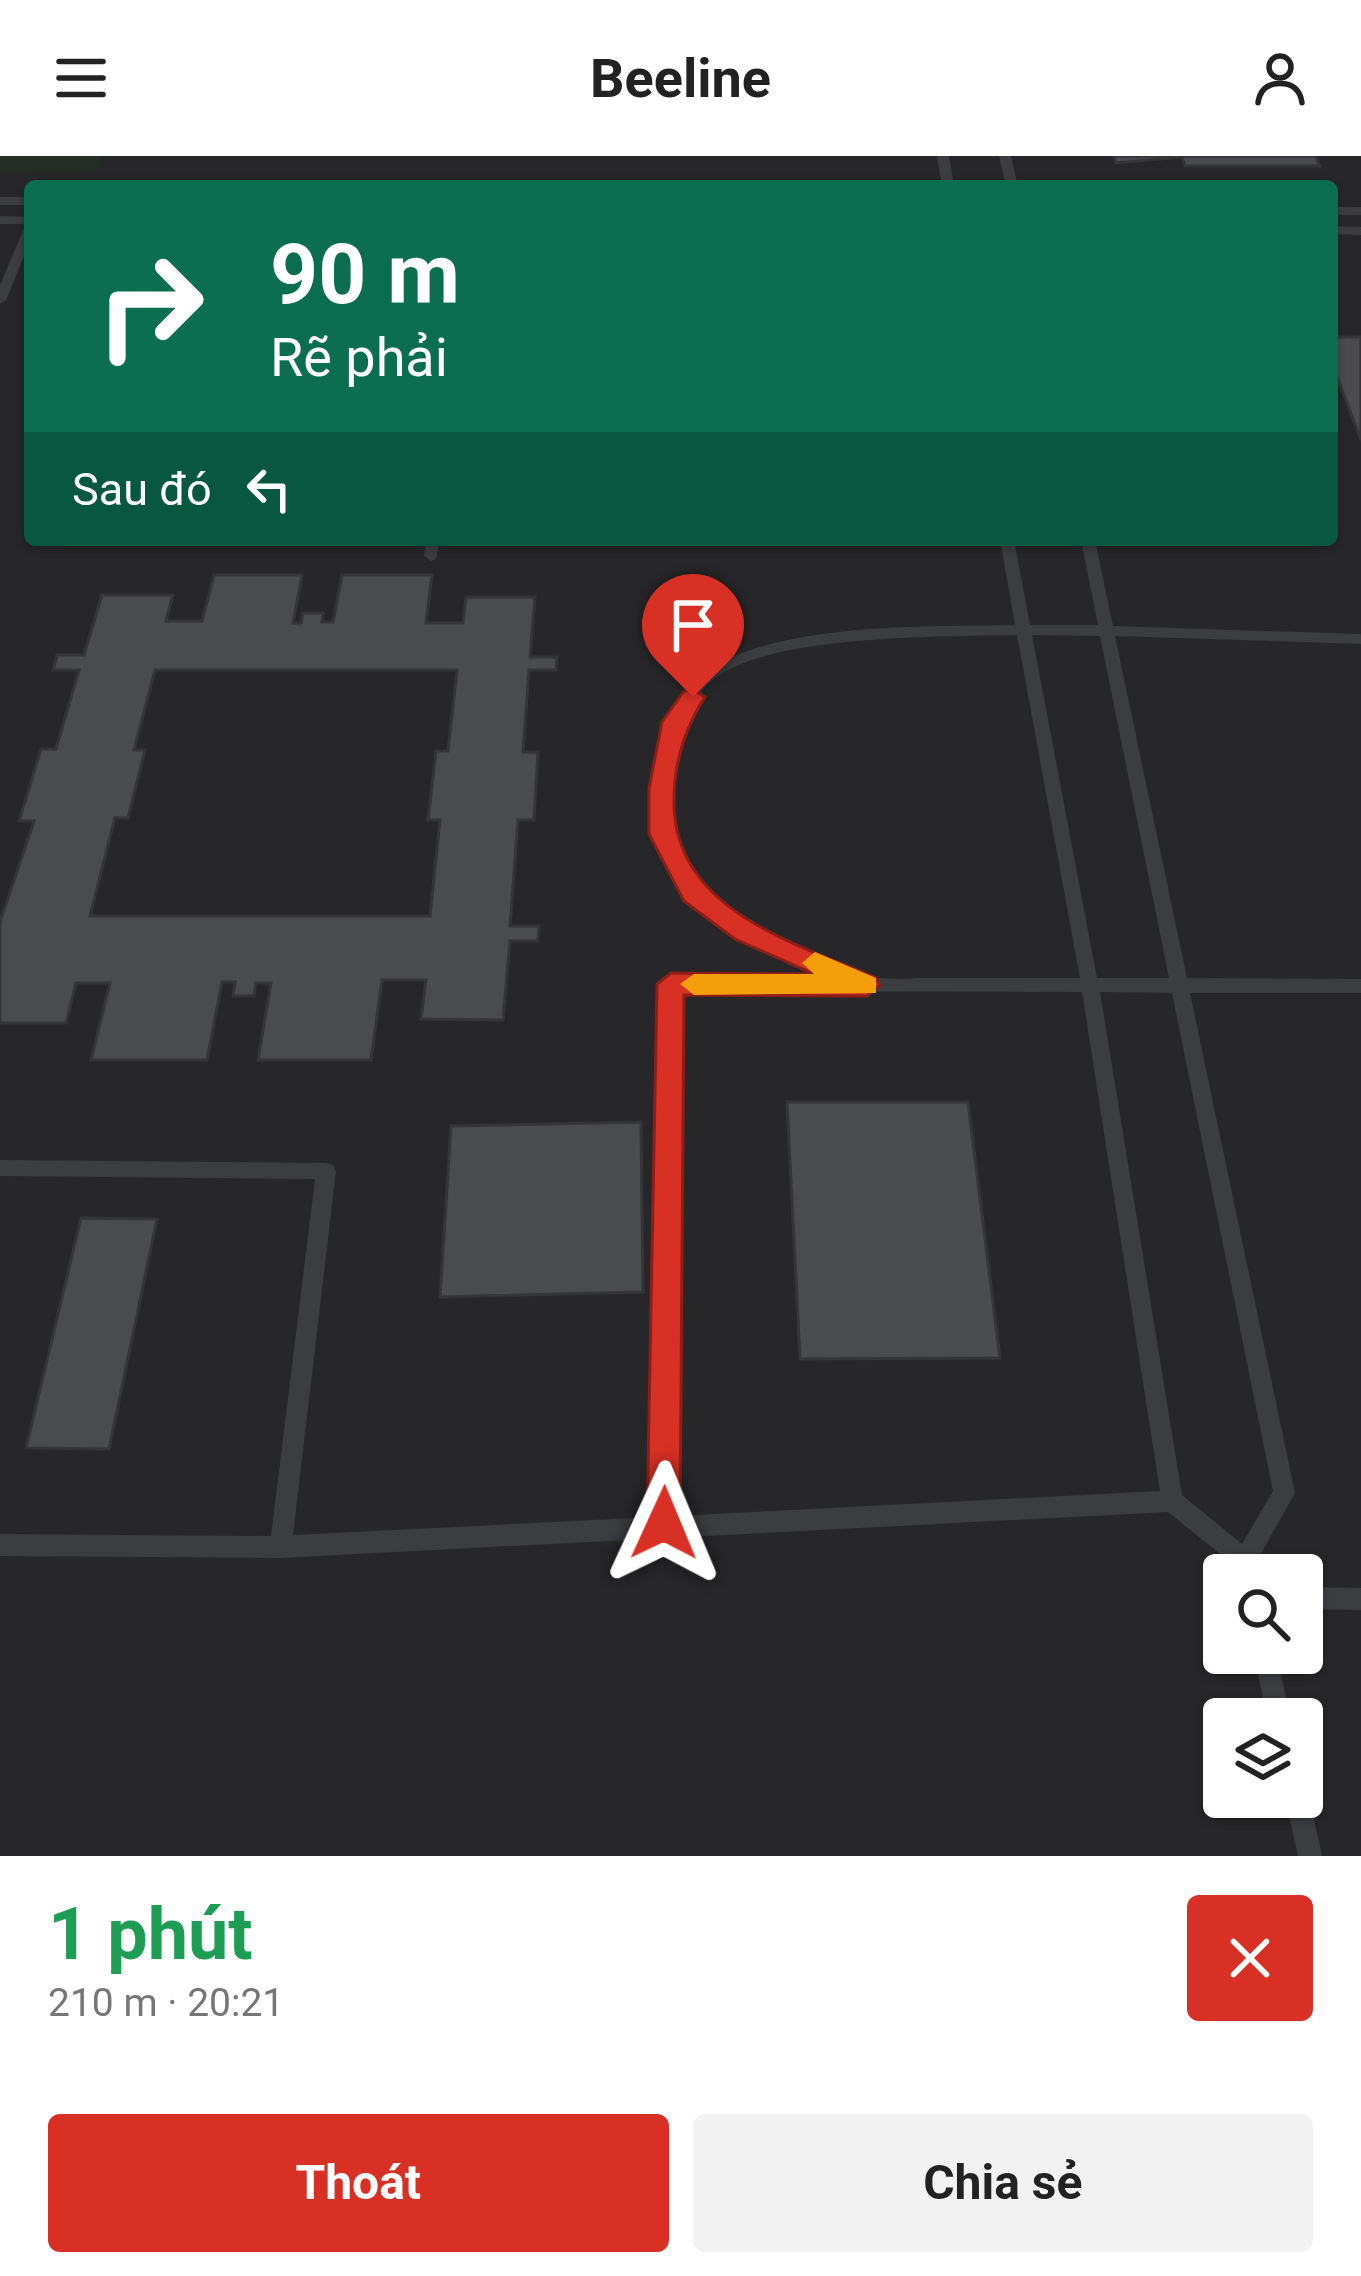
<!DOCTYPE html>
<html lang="vi">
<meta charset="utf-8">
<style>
body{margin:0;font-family:Roboto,sans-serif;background:#f2f2f2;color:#222;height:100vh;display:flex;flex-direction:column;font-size:45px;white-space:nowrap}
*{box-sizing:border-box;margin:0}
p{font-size:39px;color:#767676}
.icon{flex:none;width:66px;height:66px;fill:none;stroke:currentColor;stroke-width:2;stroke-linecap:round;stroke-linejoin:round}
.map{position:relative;height:1700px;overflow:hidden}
.panel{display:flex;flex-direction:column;background:#fff;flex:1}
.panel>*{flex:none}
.top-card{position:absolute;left:24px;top:24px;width:1314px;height:366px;border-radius:12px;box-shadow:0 3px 9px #0004;background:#0b6e4f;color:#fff;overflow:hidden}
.controls{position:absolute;left:1203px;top:1398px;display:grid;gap:24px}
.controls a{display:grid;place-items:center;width:120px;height:120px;border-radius:12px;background:#fff;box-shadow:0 3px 9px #0004;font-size:60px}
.pin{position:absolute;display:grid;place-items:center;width:102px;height:102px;color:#fff;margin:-123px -51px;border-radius:50% 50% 50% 0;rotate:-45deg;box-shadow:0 0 12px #0007}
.pin .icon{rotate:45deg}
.me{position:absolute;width:132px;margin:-66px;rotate:1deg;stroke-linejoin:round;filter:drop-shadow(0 0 9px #0008)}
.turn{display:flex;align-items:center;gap:42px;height:252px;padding:0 48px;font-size:54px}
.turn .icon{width:156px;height:156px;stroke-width:2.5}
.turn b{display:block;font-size:84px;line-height:102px}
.then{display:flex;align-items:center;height:114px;padding:0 48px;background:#0003;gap:24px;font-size:45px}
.round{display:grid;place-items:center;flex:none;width:126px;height:126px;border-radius:12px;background:#f2f2f2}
.summary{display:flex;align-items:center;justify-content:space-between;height:204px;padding:0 48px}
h1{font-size:72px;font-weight:700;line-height:90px;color:#1e9e55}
.button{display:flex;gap:24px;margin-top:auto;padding:24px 48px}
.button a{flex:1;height:138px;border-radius:12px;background:#d93025;color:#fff;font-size:48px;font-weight:700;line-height:138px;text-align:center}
.button a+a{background:#f2f2f2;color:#222}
header{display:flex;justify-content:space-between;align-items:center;height:156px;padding:0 48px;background:#fff;font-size:54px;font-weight:700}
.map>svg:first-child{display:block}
</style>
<header><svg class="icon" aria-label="menu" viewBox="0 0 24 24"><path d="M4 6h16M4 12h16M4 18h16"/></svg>Beeline<svg class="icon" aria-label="person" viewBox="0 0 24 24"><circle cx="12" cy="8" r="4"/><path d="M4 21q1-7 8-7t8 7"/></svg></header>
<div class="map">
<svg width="1361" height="1700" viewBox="0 0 1361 1700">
<rect width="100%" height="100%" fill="#1b1b1c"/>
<path fill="#272729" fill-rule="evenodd" d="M0,0h1361v1700h-1361zM30,30h1302v354h-1302zM1224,1419h78v78h-78zM1224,1563h78v78h-78z"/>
<path fill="#272e28" d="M0,0h102l-6,16h-96z"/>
<path fill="#4a4b4e" stroke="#353538" stroke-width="3" fill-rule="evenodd" d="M1114,0h201l5,10h-135l-3,-9 -66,6z
M1332,181h29v103l-29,-76z
M214,419h88l-9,48h8l2,-10h20l-1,9h11l9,-47h90l-6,48h37l3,-26h69l-5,60h27l-1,13h-27l-6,82h15l-4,68h-16l-8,106h29l-1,15h-28l-7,79 -82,-1 5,-39h-44l-11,80h-113l13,-77h-15l-2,13h-21l2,-14h-13l-15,78h-116l19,-77h-34l-10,40h-66v-101l34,-101h-15l22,-72h15l23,-79h-26l4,-15h27l18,-60h71l-7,26h36zM155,514h302l-9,81h-12l-8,69h12l-10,96h-340l25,-98h13l17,-68h-11z
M787,946h181l32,256 -200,1z
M641,966l2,170 -203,5 11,-171z
M81,1062l76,1 -48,230 -83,-1z"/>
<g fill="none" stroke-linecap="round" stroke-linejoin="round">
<path fill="#3c3d41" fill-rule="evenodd" d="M937,0h12l5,30h-12z
M999,0h12l7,30h-12z
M0,41h30v8h-30z
M1332,51h29v8h-29z
M0,60l30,1v25l-24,58 -6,4v-19l26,-61h-26z
M1332,70l29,1v8l-29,-1z
M426,384h14l-4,19 -5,2 -7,-5z
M1000,384h14l16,85h68l-17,-85h14l18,86 248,8v10l-246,-8 72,342 174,1v14h-171l105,500 -39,69 3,13h-22l-2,-9 -67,-54 -887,46 -281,-2v-22l271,2 44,-357 -315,-3v-16l326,3 7,2 3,6 -43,364 360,-18 9,-533 3,-5 6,-2h159c-107,-44 -205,-95 -169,-231 7,-27 22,-63 47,-77 78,-47 217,-42 307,-44zM1017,479l63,343c-52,0 -104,0 -155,0 -20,0 -45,3 -64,-3 -17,-5 -33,-14 -50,-21 -90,-37 -157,-87 -137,-195 5,-28 16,-61 40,-80 58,-45 228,-42 303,-44zM1032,479l68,1 69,342h-72zM680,835l402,1 78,499 -485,25zM1100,836l72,1 101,498 -31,53 -60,-49z
M1302,1431l59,1v22l-59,-1z
M1254,1497h22l15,66h-24z
M1302,1631l7,10 13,59h-24l-13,-59h17z"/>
</g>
<path fill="#d93025" stroke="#8d1f18" stroke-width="3" d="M693,533l12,8c-21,32 -31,66 -31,105 0,108 119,140 202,176l4,7 -13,11 -183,-1 -4,528 -5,11 -11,5 -12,-5 -5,-11 10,-539 14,-11 143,1 -79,-35 -51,-38 -35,-67v-45l13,-67 22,-31z"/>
<path fill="#f59e0b" d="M815,796l61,26v15l-182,2 -14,-11 14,-10h120l-12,-11z"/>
</svg>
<div class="controls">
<a><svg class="icon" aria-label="search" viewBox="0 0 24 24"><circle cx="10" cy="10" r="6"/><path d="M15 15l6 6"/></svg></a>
<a><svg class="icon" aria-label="layers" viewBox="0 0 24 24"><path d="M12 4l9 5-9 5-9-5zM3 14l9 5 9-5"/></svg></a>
</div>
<div class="pin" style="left:693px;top:541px;background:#d93025"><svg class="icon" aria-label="arrive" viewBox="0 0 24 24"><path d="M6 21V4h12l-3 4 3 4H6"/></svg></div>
<svg class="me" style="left:664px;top:1367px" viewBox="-20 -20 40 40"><path d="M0-17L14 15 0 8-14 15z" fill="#d93025" stroke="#fff" stroke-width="4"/></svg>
<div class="top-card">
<div class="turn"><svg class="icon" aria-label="right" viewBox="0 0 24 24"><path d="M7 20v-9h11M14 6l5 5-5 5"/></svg><div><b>90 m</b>Rẽ phải</div></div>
<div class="then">Sau đó<svg class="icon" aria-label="left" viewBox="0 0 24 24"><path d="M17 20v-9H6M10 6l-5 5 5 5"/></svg></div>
</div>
</div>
<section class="panel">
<div class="summary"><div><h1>1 phút</h1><p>210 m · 20:21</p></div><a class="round" style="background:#d93025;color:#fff"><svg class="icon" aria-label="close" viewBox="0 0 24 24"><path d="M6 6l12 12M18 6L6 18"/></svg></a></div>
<div class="button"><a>Thoát</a><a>Chia sẻ</a></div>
</section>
